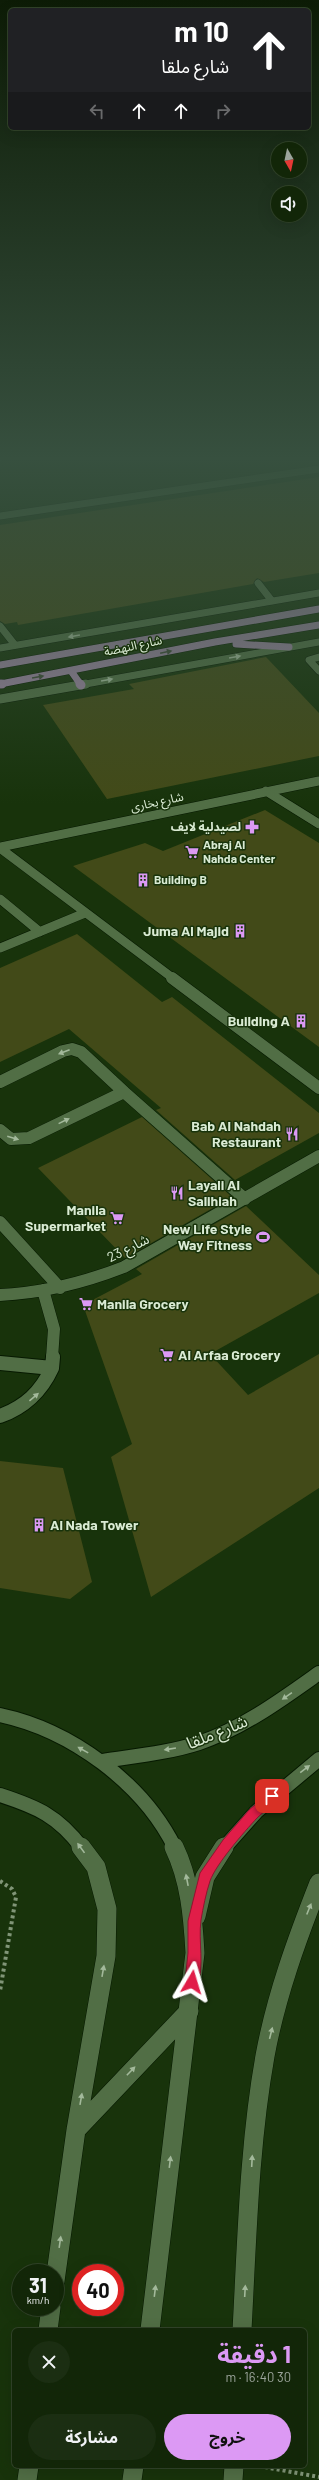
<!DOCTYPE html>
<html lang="ar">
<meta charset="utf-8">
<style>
body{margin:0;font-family:Barlow,"Noto Sans Arabic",sans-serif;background:#1b2e12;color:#f1f3f6;direction:rtl;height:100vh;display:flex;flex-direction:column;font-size:15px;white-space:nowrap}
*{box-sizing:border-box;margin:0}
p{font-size:13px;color:#9ca59c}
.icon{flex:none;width:22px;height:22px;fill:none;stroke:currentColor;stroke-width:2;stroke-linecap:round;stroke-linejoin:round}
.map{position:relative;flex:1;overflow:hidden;direction:ltr}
.side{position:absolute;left:12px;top:2328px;width:295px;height:140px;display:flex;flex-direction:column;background:#122608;border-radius:6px;box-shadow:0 4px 16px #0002,0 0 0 1px #314329;direction:rtl}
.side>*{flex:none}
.hud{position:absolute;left:8px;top:8px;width:303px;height:122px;border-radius:6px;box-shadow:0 4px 16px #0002,0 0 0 1px #314329;direction:rtl;background:#202124;color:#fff;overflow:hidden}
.needle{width:26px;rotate:171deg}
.fabs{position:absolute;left:271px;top:142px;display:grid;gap:8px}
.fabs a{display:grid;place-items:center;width:36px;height:36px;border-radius:50%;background:#122608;box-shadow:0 4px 16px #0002,0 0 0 1px #314329;font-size:20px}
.speed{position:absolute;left:12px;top:2264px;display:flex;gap:8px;font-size:20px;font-weight:700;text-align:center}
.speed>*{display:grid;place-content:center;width:52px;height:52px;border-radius:50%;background:#122608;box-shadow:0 4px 16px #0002,0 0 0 1px #314329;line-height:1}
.speed small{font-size:10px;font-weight:400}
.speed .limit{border:6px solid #d22;background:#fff;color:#111}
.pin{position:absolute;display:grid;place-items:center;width:34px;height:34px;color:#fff;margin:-17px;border-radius:8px;box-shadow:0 2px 6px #0006}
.me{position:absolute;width:44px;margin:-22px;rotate:7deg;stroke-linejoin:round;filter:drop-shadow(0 0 3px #0008)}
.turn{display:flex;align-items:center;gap:14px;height:84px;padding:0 16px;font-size:18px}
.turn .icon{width:52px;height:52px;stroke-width:2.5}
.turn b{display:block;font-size:28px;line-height:34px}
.lanes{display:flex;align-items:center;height:38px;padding:0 16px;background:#0003;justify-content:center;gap:20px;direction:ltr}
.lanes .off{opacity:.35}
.round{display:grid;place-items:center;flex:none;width:42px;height:42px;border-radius:21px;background:#1b2e12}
.headline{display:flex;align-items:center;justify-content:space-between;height:68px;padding:0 16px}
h1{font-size:24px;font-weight:700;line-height:30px;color:#dc99f4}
.button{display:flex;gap:8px;margin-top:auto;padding:8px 16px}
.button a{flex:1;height:46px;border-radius:24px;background:#dc99f4;color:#111;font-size:16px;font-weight:700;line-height:46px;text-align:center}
.button a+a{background:#1b2e12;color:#f1f3f6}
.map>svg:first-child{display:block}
</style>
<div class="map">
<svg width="319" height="2480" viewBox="0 0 319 2480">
<rect width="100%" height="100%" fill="#18330b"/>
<path fill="#424a18" d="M319,477v96l-55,9 -7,-4 -4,6 -235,41 -1,-3 -12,2 -5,-3v-96z
M266,657l53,56v43l-212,43 -64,-94 91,-16 -5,-5z
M265,810l54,33v204l-246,-181 72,-23 18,8z
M77,934l85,68 10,-5 147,116v20l-84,47 -79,-70 5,-2 -92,-79 -69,33v-94z
M142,1117l90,80 -107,61 -87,-90z
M246,1206l73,69v18l-109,61 38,41 71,-41v134l-168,109 -40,-140 21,-13 -49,-139 59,-31 -6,-5z
M0,1461l63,7 29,114 -22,17 -70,-11z"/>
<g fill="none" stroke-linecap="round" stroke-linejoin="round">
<g stroke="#061900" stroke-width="8">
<path id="minor-far4" d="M0,516l319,-47
M258,583l14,18
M0,626l15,19
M0,648l319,-55
M319,657l-10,3 10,11
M80,685l239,-43"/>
</g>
<g stroke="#061900" stroke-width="10">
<path id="minor-far3" d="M0,699l86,-15
M266,791l53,33
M0,847l319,-66
M0,848l174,131
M0,899l40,33
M0,948l85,-35"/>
</g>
<g stroke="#061900" stroke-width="13">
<path id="minor-far2" d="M172,978l147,110
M0,1082l63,-31 9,-2 9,3 43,40 -95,46 -18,1 -11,-9
M124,1092l121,107
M0,1222l60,66
M43,1290l11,39 -2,29
M0,1295c43,-2 83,-12 124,-28l195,-111"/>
</g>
<g stroke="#061900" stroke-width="16">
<path id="minor-far1" d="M0,1363l52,5c-11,24 -27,39 -52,48
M52,1368l1,-11
M0,1715c71,15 143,68 175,133
M103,1761c32,-5 65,-8 96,-18 44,-15 82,-43 120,-70
M0,1795c37,12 58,21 82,53
M224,1848l32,-36 63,-53"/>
</g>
<g stroke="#061900" stroke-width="20">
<path id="minor" d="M196,1916l9,-39 19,-30
M76,2130l113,-119
M55,2281l21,-151 30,-174 1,-47 -11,-42 -15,-20
M48,2330l3,-23
M150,2330l45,-377c-2,-36 -5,-73 -21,-106
M242,2330c5,-91 7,-184 23,-274 11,-60 32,-117 54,-173
M27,2480l2,-14
M132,2480l2,-14
M233,2480l1,-14"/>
</g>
<g stroke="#061900" stroke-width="8">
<path id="major-far1" d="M236,644l53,3
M0,665l319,-56
M71,671l10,14
M0,684l215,-42 104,-17"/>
</g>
<g stroke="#061900" stroke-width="10">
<path id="major" d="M0,684h2
M80,684l1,1"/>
</g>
<path stroke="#809577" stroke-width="1.5" stroke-dasharray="1 1" stroke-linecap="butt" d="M0,461l3,-5"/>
<path stroke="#809577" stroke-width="4" stroke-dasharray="3 3" stroke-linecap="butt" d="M0,1881l12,8 4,8 -16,94
M259,2466l60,11"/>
<use href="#minor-far4" stroke="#516e45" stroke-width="7"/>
<use href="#minor-far3" stroke="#516e45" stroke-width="9"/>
<use href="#minor-far2" stroke="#516e45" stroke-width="12"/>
<use href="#minor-far1" stroke="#516e45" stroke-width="14"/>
<use href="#minor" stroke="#516e45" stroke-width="19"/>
<use href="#major-far1" stroke="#97829d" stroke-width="7"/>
<use href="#major" stroke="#97829d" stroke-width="9"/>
</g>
<defs><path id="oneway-solid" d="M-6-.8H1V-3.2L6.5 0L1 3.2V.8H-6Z"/></defs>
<g fill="#a3b99b">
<use href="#oneway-solid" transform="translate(74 636) rotate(170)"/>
<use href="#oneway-solid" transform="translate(235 657) rotate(-10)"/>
<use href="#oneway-solid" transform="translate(107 680) rotate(-10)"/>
<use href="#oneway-solid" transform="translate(64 1052) rotate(159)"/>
<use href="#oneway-solid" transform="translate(64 1121) rotate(-26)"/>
<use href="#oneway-solid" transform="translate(13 1138) rotate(16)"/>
<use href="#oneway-solid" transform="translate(34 1397) rotate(-40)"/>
<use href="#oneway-solid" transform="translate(287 1696) rotate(145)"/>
<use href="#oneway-solid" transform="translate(170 1749) rotate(171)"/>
<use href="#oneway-solid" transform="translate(83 1750) rotate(-151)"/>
<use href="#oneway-solid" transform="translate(305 1769) rotate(-37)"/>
<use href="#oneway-solid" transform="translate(81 1848) rotate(-126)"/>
<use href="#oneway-solid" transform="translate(187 1880) rotate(-101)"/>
<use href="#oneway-solid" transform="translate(309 1909) rotate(-68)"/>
<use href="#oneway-solid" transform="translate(103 1971) rotate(-80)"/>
<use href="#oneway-solid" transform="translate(271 2033) rotate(-76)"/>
<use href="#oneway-solid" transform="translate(131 2071) rotate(-46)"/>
<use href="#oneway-solid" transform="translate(81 2099) rotate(-80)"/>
<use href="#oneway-solid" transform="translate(252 2161) rotate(-87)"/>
<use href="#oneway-solid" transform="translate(170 2162) rotate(-83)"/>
<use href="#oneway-solid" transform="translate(60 2242) rotate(-82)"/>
<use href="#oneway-solid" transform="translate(155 2291) rotate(-83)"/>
<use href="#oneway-solid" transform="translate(245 2291) rotate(-87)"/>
</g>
<g fill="#3e4b37">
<use href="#oneway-solid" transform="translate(166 652) rotate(-12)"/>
<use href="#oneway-solid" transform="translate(38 677) rotate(-10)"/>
</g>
<linearGradient id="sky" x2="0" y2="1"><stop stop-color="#0d1c06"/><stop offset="0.57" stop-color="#37503f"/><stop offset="1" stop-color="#37503f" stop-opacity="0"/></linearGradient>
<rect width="319" height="804" fill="url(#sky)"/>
<path fill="#e11d48" stroke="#92132f" d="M272,1790l4,2 2,4c-4,9 -14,15 -21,22 -13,14 -41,46 -47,63 -4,12 -7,27 -9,39 -3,22 4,45 -4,67l-5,2 -5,-2 -2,-5 3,-29v-32l12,-48 23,-33 26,-30z"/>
<defs>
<g id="pharmacy-bare" transform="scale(1.08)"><path d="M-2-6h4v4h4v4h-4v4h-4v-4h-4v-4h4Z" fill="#dc99f4" stroke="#18330b" stroke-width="2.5" paint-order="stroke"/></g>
<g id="supermarket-bare" transform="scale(1.08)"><path d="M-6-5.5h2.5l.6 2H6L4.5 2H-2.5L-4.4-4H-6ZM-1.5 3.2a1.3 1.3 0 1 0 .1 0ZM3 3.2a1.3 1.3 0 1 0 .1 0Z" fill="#dc99f4" stroke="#18330b" stroke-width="2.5" paint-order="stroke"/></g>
<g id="building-bare" transform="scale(1.08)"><path d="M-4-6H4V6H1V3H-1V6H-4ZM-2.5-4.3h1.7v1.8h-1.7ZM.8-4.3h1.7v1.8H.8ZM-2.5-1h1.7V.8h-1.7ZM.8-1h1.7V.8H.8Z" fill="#dc99f4" stroke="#18330b" stroke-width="2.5" paint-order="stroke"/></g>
<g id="restaurant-bare" transform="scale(1.08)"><path d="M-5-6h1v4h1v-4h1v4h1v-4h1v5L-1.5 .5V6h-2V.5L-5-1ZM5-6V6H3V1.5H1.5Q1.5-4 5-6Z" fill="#dc99f4" stroke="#18330b" stroke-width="2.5" paint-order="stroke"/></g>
<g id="stadium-bare" transform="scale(1.08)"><path d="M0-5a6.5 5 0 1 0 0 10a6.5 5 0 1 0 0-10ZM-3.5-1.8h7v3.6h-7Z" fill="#dc99f4" stroke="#18330b" stroke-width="2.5" paint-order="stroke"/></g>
</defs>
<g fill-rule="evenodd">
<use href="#pharmacy-bare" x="252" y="827"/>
<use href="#supermarket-bare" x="192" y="852"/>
<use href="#building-bare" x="143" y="880"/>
<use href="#building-bare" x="240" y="931"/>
<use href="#building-bare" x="301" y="1021"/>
<use href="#restaurant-bare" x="292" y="1134"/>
<use href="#restaurant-bare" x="177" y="1193"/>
<use href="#supermarket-bare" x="117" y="1218"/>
<use href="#stadium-bare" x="263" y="1237"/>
<use href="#supermarket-bare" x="86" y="1304"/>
<use href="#supermarket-bare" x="167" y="1355"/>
<use href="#building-bare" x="39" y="1525"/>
</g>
<g text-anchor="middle" stroke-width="3" stroke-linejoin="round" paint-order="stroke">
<g font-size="12" fill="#daebd4" stroke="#18330b">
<text transform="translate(133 646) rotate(-12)" y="4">شارع النهضة</text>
<text transform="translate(157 802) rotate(-12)" y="4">شارع بخارى</text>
</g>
<g font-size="12" font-weight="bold" fill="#daebd4" stroke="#18330b" text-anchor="start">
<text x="241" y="831" text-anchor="end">لصيدلية لايف</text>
<text x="203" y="849">Abraj Al<tspan x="203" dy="14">Nahda Center</tspan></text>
<text x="154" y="884">Building B</text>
</g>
<g font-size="14" font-weight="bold" fill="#daebd4" stroke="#18330b" text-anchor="end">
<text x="229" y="936">Juma Al Majid</text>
<text x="290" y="1026">Building A</text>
<text x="281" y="1131">Bab Al Nahdah<tspan x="281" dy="16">Restaurant</tspan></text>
<text x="188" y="1190" text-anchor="start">Layali Al<tspan x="188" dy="16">Salihiah</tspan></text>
<text x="106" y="1215">Manila<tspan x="106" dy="16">Supermarket</tspan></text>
<text x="252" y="1234">New Life Style<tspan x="252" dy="16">Way Fitness</tspan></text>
<text x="97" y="1309" text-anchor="start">Manila Grocery</text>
<text x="178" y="1360" text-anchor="start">Al Arfaa Grocery</text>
<text x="50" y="1530" text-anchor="start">Al Nada Tower</text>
</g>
<g font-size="14" fill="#daebd4" stroke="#18330b">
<text transform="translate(128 1248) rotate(-27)" y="5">شارع 23</text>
</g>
<g font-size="17" fill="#daebd4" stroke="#18330b">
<text transform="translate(217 1732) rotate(-22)" y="6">شارع ملقا</text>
</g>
</g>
</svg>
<div class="fabs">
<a><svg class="needle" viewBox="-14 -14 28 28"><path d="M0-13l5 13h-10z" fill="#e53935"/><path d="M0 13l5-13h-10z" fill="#9ca59c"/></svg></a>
<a><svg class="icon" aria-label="sound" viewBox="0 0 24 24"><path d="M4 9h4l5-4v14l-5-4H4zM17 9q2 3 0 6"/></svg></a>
</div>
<div class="speed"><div>31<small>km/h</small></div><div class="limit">40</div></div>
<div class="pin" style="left:272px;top:1796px;background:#d93025"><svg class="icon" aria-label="arrive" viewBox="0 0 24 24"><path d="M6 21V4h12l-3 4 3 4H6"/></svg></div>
<svg class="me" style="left:192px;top:1982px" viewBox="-20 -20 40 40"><path d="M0-17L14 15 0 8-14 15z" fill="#e11d48" stroke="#fff" stroke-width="4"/></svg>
<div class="hud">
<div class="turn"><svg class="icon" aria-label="ahead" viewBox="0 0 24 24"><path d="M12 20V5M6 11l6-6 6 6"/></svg><div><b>10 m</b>شارع ملقا</div></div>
<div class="lanes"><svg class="icon off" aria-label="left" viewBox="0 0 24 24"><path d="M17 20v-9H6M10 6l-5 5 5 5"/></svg><svg class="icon" aria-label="ahead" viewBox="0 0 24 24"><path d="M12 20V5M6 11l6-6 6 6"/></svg><svg class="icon" aria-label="ahead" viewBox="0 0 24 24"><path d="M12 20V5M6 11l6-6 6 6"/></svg><svg class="icon off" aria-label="right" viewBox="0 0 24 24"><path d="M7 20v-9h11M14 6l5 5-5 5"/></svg></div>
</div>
<section class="side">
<div class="headline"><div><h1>1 دقيقة</h1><p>30 m · 16:40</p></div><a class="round"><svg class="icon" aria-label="close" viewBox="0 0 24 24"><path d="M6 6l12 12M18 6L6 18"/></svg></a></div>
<div class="button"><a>خروج</a><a>مشاركة</a></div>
</section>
</div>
